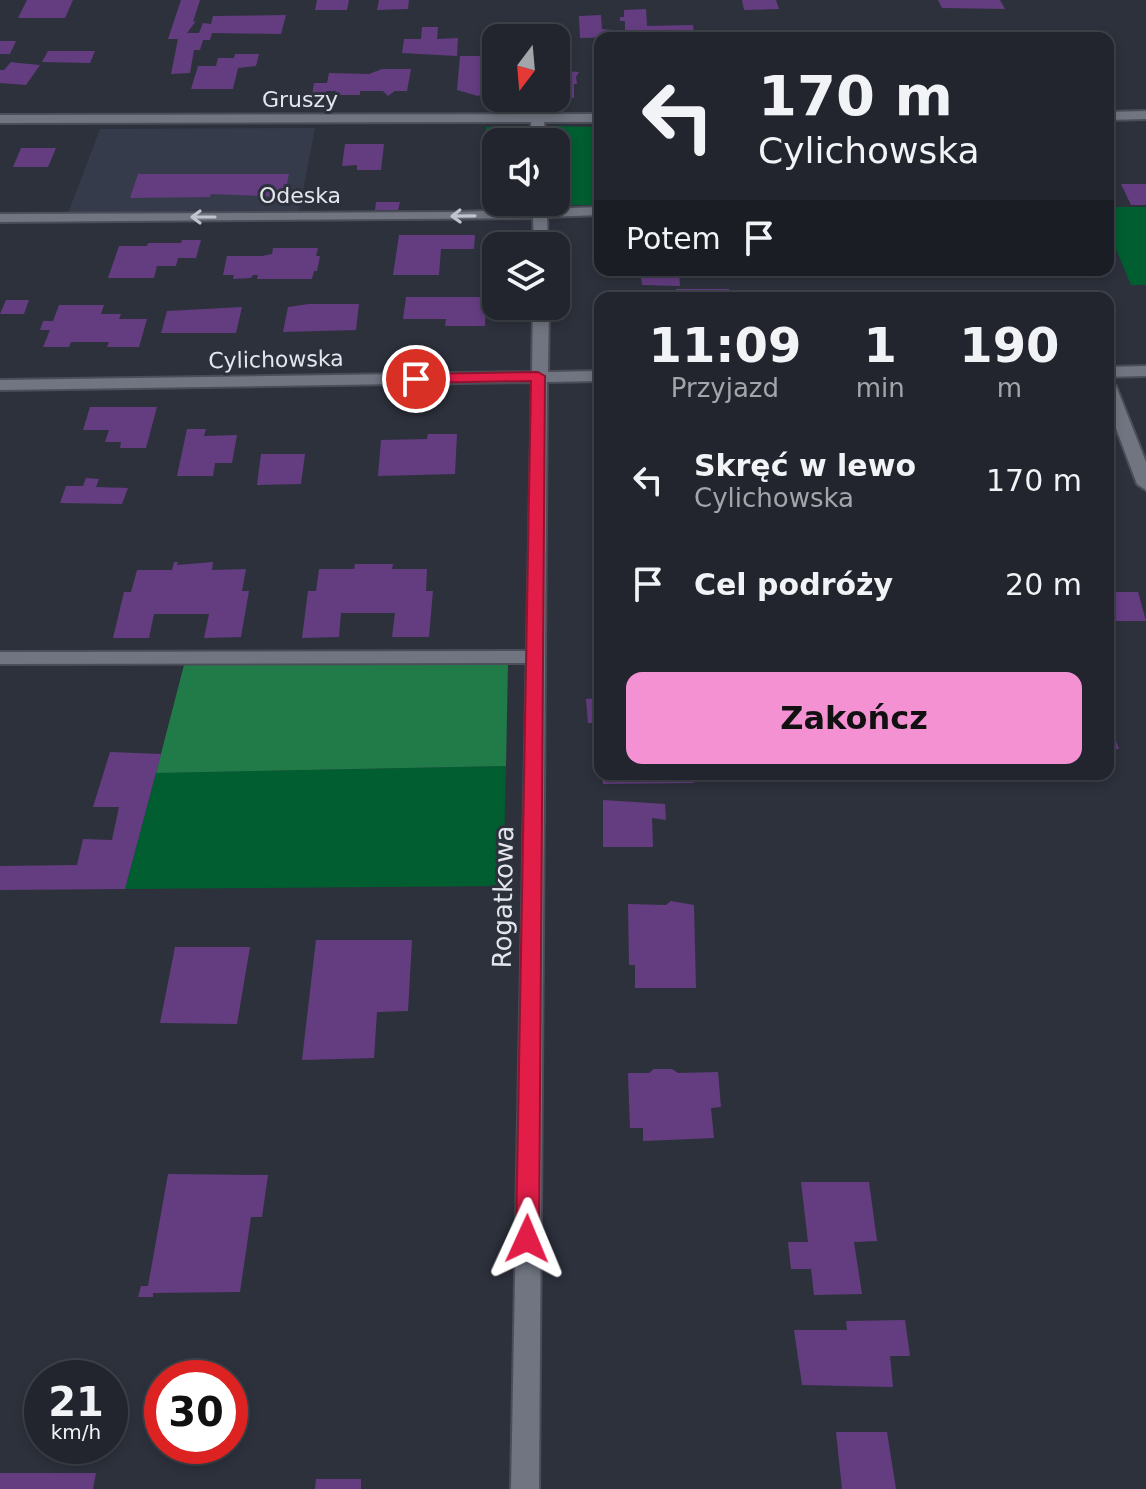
<!DOCTYPE html>
<html lang="pl">
<meta charset="utf-8">
<style>
body{margin:0;font-family:"DejaVu Sans",sans-serif;background:#2a2d35;color:#f1f3f6;height:100vh;display:flex;flex-direction:column;font-size:30px;white-space:nowrap}
*{box-sizing:border-box;margin:0}
p{font-size:26px;color:#a2a5aa}
.icon{flex:none;width:44px;height:44px;fill:none;stroke:currentColor;stroke-width:2;stroke-linecap:round;stroke-linejoin:round}
.map{position:relative;flex:1;overflow:hidden}
.panel{position:absolute;left:594px;top:292px;width:520px;height:488px;display:flex;flex-direction:column;background:#22252d;border-radius:16px;box-shadow:0 4px 12px #0003,0 0 0 2px #3f4249}
.panel>*{flex:none}
.top-card{position:absolute;left:594px;top:32px;width:520px;height:244px;border-radius:16px;box-shadow:0 4px 12px #0003,0 0 0 2px #3f4249;background:#22252d;color:#f1f3f6;overflow:hidden}
.needle{width:52px;rotate:196deg}
.fabs{position:absolute;left:482px;top:24px;display:grid;gap:16px}
.fabs a{display:grid;place-items:center;width:88px;height:88px;border-radius:16px;background:#22252d;box-shadow:0 4px 12px #0003,0 0 0 2px #3f4249;font-size:40px}
.speed{position:absolute;left:24px;top:1360px;display:flex;gap:16px;font-size:40px;font-weight:700;text-align:center}
.speed>*{display:grid;place-content:center;width:104px;height:104px;border-radius:50%;background:#22252d;box-shadow:0 4px 12px #0003,0 0 0 2px #3f4249;line-height:1}
.speed small{font-size:20px;font-weight:400}
.speed .limit{border:12px solid #d22;background:#fff;color:#111}
.pin{position:absolute;display:grid;place-items:center;width:68px;height:68px;color:#fff;margin:-34px;border:4px solid #fff;border-radius:50%;box-shadow:0 2px 8px #0007}
.me{position:absolute;width:88px;margin:-44px;rotate:1deg;stroke-linejoin:round;filter:drop-shadow(0 0 6px #0008)}
.turn{display:flex;align-items:center;gap:28px;height:168px;padding:0 32px;font-size:36px}
.turn .icon{width:104px;height:104px;stroke-width:2.5}
.turn b{display:block;font-size:56px;line-height:68px}
.then{display:flex;align-items:center;height:76px;padding:0 32px;background:#0003;gap:16px;font-size:30px}
.eta{display:flex;justify-content:space-evenly;align-items:center;height:136px;text-align:center}
.eta b{font-size:48px;font-weight:800;line-height:56px}
.action{display:flex;gap:16px;margin-top:auto;padding:16px 32px}
.action a{flex:1;height:92px;border-radius:16px;background:#f491d3;color:#111;font-size:32px;font-weight:800;line-height:92px;text-align:center}
ul{padding:0;list-style:none}
li{display:flex;align-items:center;gap:24px;height:104px;padding:0 32px}
li div{flex:1}
li b{display:block;font-size:30px}
li em{font-style:normal}
.map>svg:first-child{display:block}
</style>
<div class="map">
<svg width="1146" height="1489" viewBox="0 0 1146 1489">
<rect width="100%" height="100%" fill="#2d313c"/>
<path fill="#363b4b" d="M315,128l-16,84 -231,1 32,-84z"/>
<path fill="#005e31" d="M517,126l11,16h-32v60h35l-19,7 -29,2 3,-84z
M549,126l51,1v78h-48l4,-3v-60h-6z
M1108,207h38v78h-15l-23,-55z
M506,766l-3,120 -378,3 31,-116z"/>
<path fill="#217b49" d="M508,662l-2,104 -350,7 28,-108z"/>
<path fill="#643d81" d="M27,0h46l-8,18h-47z
M181,0h19l-7,22 3,-1 -9,12h12l4,-10 8,1 2,-8 73,-1 -5,19 -69,-1 -2,7h-7l-3,10h-6l-4,23 -19,1 7,-35h-10z
M317,0h32l-2,10h-32z
M379,0h30l-1,9 -31,1z
M742,0h34l3,9 -35,1z
M938,0h62l5,9 -63,-1z
M646,9l1,17 46,-1 1,10 -114,3 -1,-22 22,-1 1,14 23,2v-10h-5v-4h4v-7z
M422,27h16l-1,12 21,-1 -1,18 -55,-3 2,-14h17z
M0,41h16l-6,13h-10z
M48,51h47l-5,12 -48,-1z
M235,54h24l-3,12 -18,2 -5,21h-42l7,-23h18l2,-8h16z
M460,56h32l-2,34h-6v3l-6,3 -21,-6z
M11,62l7,1 22,2 -14,20 -26,-2v-13h4z
M382,69h29l-4,22h-12l-7,5 -5,-5h-23v4h-25l1,-4h-10l-1,4h-13l2,-12h13l2,-10 40,1z
M556,70l23,2 -3,5 1,7h-3v14h-18z
M345,144h39l-3,26h-24v-5l-15,1z
M21,148h35l-8,19h-35z
M138,174h151l-5,23 -73,-3 -1,3 -80,1z
M1121,184h25v21h-15z
M376,202h24l-2,8h-23z
M399,235h76l-1,14h-33l-2,26h-46z
M182,240h19l-5,18h-18l-2,8h-19l-3,12h-46l11,-32h28l1,-3h33z
M273,248h45l-2,8h4l-3,15h-3l-2,8h-55l1,-4h-5l-2,3 -18,1 1,-4h-11l4,-19h35l10,-2z
M640,270h39l1,16 -38,-1z
M746,270h54l1,4 -54,1z
M834,270h63l1,3h-63z
M944,270h98l2,4 -99,1z
M676,289h53l2,9h-54z
M980,294l1,4h-71v-3z
M406,297h80l-1,29h-40l1,-7h-43z
M6,300h23l-5,14h-24z
M309,304h50l-3,26 -73,2 5,-25z
M59,305h45l-3,9h20l-2,5h28l-8,28h-32l2,-5h-38l-2,5h-26l7,-17h-10l3,-9h10z
M242,307l-6,26h-75l6,-22z
M90,407h67l-11,41h-26l1,-6h-16l4,-12h-26z
M187,429h19l-2,7 33,-1 -5,28h-17l-2,13h-36z
M428,434h29l-2,40 -77,2 3,-36 46,-1z
M261,454h44l-4,30 -44,1z
M86,478l13,1 -3,8 32,1 -6,16 -62,-1 6,-17h17z
M174,562h4l-1,3 36,-3 -1,8 34,-1 -4,22h7l-8,46 -37,1 5,-24h-55l-5,24h-36l11,-46h7l6,-22h35z
M355,564h38l-1,5h35l-1,22h7l-4,46h-37l3,-24h-54l-2,24 -37,1 6,-47h8l3,-22h35z
M1108,592h30l8,29h-38z
M600,698v25h-12l-2,-24z
M1108,720v-1l11,30h-11z
M110,752l51,2 -36,135 -125,1v-24l77,-1 6,-26 29,1 7,-33h-26z
M602,774h91l1,9 -91,1z
M603,800l62,4 1,16 -14,-2 1,29h-50z
M671,901l23,4 2,83h-61v-23h-6l-1,-61 38,1z
M316,940h96l-4,71 -31,1 -3,46 -72,2z
M175,947h75l-13,77 -77,-1z
M654,1069h18l6,4 40,-1 3,35 -10,1 3,30 -71,3v-13h-13l-2,-55h21z
M168,1174l100,1 -6,42h-11l-11,75 -87,1v4h-15l3,-11h7z
M801,1182h68l8,59 -23,1 8,52 -48,1 -3,-26h-20l-3,-27h20z
M905,1320l5,36h-20l3,31 -91,-2 -8,-55h53l-1,-9z
M836,1432h51l9,57h-54z
M0,1473h96l-3,16h-93z
M316,1479h45v10h-46z"/>
<g fill="none" stroke-linecap="round" stroke-linejoin="round">
<g stroke="#4b4e58" stroke-width="4">
<path id="service" d="M534,651l8,6 -8,6 -534,1v-12z"/>
</g>
<g stroke="#4b4e58" stroke-width="4">
<path id="minor" d="M1146,111v8l-38,1v-8z
M600,114v8h-56l2,20h-14l-1,-20 -531,1v-8z
M533,202h14v7l53,-2v8l-53,2 1,29h-14l-1,-28 -533,4v-8l459,-2 74,-3z
M533,306h16l-1,66 52,-1v10l-53,1 -8,1107h-28l21,-1107 -532,8v-10l532,-8z
M1146,366v10l-38,1v-10z
M1108,381l8,5 30,76v28l-9,-6 -29,-77z"/>
</g>
<use href="#service" fill="#707581" fill-rule="evenodd"/>
<use href="#minor" fill="#707581" fill-rule="evenodd"/>
</g>
<defs><path id="oneway-shaft" d="M-6 0H5M1.5-3L5.5 0L1.5 3" fill="none" stroke-width="1.6" stroke-linecap="round" stroke-linejoin="round" transform="scale(2)"/></defs>
<g stroke="#c0c4cd">
<use href="#oneway-shaft" transform="translate(463 216) rotate(179)"/>
<use href="#oneway-shaft" transform="translate(203 217) rotate(180)"/>
</g>
<path fill="#e11d48" stroke="#92132f" stroke-width="2" d="M538,372l7,4 -6,863 -4,8 -8,3 -8,-3 -3,-8 15,-858 -115,2 -8,-4 8,-5z"/>
<g text-anchor="middle" stroke-width="6" stroke-linejoin="round" paint-order="stroke">
<g font-size="22" fill="#e3e6ed" stroke="#2d313c">
<text x="300" y="107">Gruszy</text>
<text x="300" y="203">Odeska</text>
<text transform="translate(276 359) rotate(-1)" y="8">Cylichowska</text>
</g>
<g font-size="26" fill="#e3e6ed" stroke="#2d313c">
<text transform="translate(503 897) rotate(-89)" y="9">Rogatkowa</text>
</g>
</g>
</svg>
<div class="fabs">
<a><svg class="needle" viewBox="-14 -14 28 28"><path d="M0-13l5 13h-10z" fill="#e53935"/><path d="M0 13l5-13h-10z" fill="#a2a5aa"/></svg></a>
<a><svg class="icon" aria-label="sound" viewBox="0 0 24 24"><path d="M4 9h4l5-4v14l-5-4H4zM17 9q2 3 0 6"/></svg></a>
<a><svg class="icon" aria-label="layers" viewBox="0 0 24 24"><path d="M12 4l9 5-9 5-9-5zM3 14l9 5 9-5"/></svg></a>
</div>
<div class="speed"><div>21<small>km/h</small></div><div class="limit">30</div></div>
<div class="pin" style="left:416px;top:379px;background:#d93025"><svg class="icon" aria-label="arrive" viewBox="0 0 24 24"><path d="M6 21V4h12l-3 4 3 4H6"/></svg></div>
<svg class="me" style="left:527px;top:1239px" viewBox="-20 -20 40 40"><path d="M0-17L14 15 0 8-14 15z" fill="#e11d48" stroke="#fff" stroke-width="4"/></svg>
<div class="top-card">
<div class="turn"><svg class="icon" aria-label="left" viewBox="0 0 24 24"><path d="M17 20v-9H6M10 6l-5 5 5 5"/></svg><div><b>170 m</b>Cylichowska</div></div>
<div class="then">Potem<svg class="icon" aria-label="arrive" viewBox="0 0 24 24"><path d="M6 21V4h12l-3 4 3 4H6"/></svg></div>
</div>
<section class="panel">
<div class="eta">
<div><b>11:09</b><p>Przyjazd</p></div>
<div><b>1</b><p>min</p></div>
<div><b>190</b><p>m</p></div>
</div>
<ul>
<li><svg class="icon" aria-label="left" viewBox="0 0 24 24"><path d="M17 20v-9H6M10 6l-5 5 5 5"/></svg><div><b>Skręć w lewo</b><p>Cylichowska</p></div><em>170 m</em></li>
<li><svg class="icon" aria-label="arrive" viewBox="0 0 24 24"><path d="M6 21V4h12l-3 4 3 4H6"/></svg><div><b>Cel podróży</b></div><em>20 m</em></li>
</ul>
<div class="action"><a>Zakończ</a></div>
</section>
</div>
